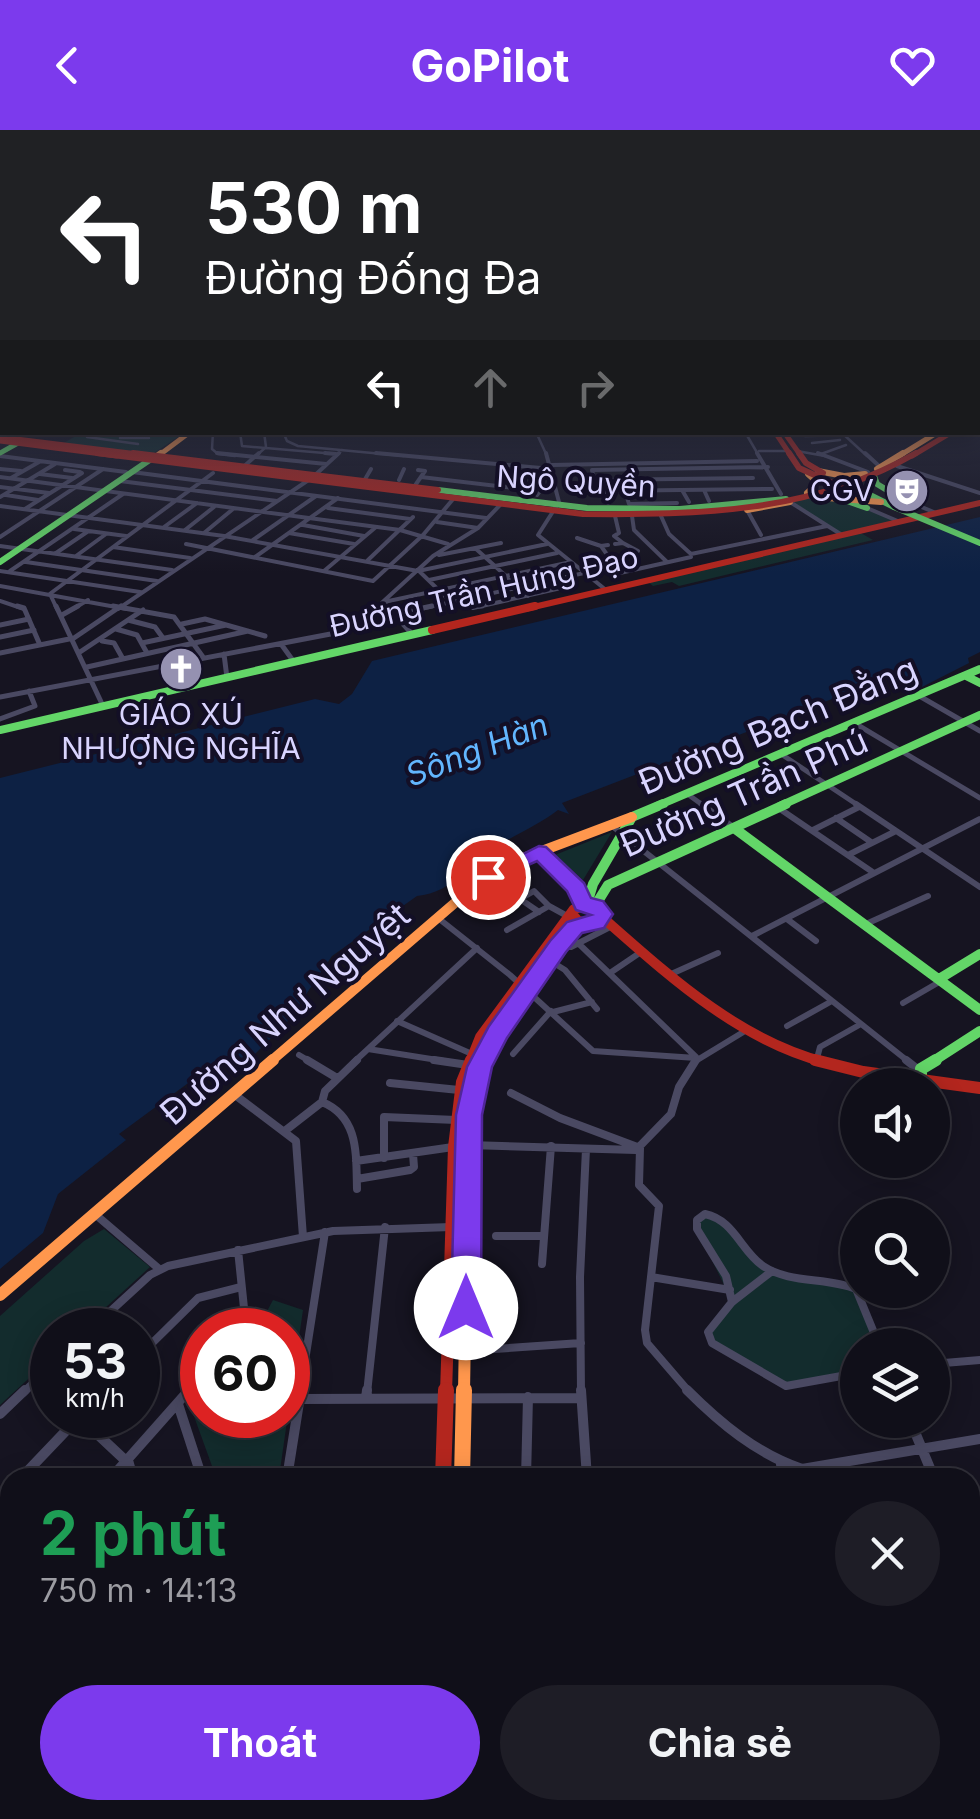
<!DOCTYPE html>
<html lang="vi">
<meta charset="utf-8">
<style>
body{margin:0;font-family:Inter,sans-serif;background:#1e1d26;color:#f1f3f6;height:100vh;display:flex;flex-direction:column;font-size:38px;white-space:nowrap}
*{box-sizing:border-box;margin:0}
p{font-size:32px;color:#9c9ca2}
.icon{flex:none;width:55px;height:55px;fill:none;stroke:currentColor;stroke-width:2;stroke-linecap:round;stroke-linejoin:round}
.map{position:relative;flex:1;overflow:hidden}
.details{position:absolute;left:0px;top:1338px;width:980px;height:352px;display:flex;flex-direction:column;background:#100f19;border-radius:30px 30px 0 0;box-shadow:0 5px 25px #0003,0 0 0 2px #302f38}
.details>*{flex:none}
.guide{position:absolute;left:0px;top:0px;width:980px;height:305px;box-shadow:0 5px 25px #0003,0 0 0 2px #302f38;background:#202124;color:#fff;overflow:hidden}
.controls{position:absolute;left:840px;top:938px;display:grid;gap:20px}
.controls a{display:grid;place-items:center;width:110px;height:110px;border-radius:50%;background:#100f19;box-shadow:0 5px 25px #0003,0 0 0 2px #302f38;font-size:50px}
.speed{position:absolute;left:30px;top:1178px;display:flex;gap:20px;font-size:50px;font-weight:700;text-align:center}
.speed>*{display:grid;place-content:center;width:130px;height:130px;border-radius:50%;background:#100f19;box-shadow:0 5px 25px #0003,0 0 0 2px #302f38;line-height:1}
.speed small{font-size:25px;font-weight:400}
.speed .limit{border:15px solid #d22;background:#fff;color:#111}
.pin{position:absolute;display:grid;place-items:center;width:85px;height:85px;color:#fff;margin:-42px;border:5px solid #fff;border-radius:50%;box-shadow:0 2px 10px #0007}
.me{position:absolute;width:110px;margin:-55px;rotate:0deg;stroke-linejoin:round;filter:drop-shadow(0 0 8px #0008)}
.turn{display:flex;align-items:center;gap:35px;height:210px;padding:0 40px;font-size:45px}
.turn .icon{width:130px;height:130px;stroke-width:2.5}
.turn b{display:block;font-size:70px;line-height:85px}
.lanes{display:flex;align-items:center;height:95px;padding:0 40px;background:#0003;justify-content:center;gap:50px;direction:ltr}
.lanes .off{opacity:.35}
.round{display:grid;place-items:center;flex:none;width:105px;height:105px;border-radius:52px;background:#1e1d26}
.headline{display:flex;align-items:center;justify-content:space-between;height:170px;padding:0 40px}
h1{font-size:60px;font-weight:700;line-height:75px;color:#1e9e55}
.button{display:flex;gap:20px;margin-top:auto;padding:20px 40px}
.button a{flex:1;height:115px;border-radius:60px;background:#7c3aed;color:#fff;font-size:40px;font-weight:700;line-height:115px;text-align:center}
.button a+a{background:#1e1d26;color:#f1f3f6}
header{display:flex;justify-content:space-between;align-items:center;height:130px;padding:0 40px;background:#7c3aed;color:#fff;font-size:45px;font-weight:700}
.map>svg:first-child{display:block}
</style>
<header><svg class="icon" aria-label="back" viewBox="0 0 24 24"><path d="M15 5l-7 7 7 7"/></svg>GoPilot<svg class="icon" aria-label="heart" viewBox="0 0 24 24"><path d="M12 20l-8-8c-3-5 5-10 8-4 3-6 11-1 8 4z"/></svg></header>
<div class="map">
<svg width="980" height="1689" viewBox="0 0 980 1689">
<rect width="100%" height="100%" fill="#161421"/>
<path fill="#132c2d" d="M81,303h103l-33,22 -89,-11z
M813,367l25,2 62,23 -41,10 14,8 -194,46 -7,-4 -19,4 -5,-4 194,-46 -52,-34z
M612,702l-29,48 -28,-25z
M713,1084l43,47 16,10 80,16 28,58h-22l-1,29 -78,10 -70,-44 -1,-8 24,-31 -32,-65 -3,-16z
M104,1099l46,38 -69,63h-29v27l-52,48v-89l84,-75z
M273,1170l30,10 -24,167h-63l-25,-69v-11l11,-13v31h86v-85h-31z"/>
<path fill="#0d2144" d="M980,387v135l-12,6 1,5 -49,25 -36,-9 -322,124 7,11 -11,-4c-15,12 -37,22 -54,32 -30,17 -50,51 -87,54l-85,60 -44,65 -34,34 -40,9 -95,70 7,6 -68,54 -15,39 -43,36v-491l315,-79 24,5 13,-10 20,-33z"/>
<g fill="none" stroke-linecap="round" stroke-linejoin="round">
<path stroke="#4a4962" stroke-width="2.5" d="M0,231l2,13
M0,262l2,-6
M213,302l-1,17 6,5 17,2
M240,302l2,14 94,8
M283,302l4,9 11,5 106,10
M536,302l11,24
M745,302l14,24
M0,303l14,-1
M842,303l25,23
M805,306l100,-2
M87,307l51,7
M120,308h29
M812,313l28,-3
M759,321h28
M797,321l28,5
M821,324l25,-9
M256,326l10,-9 -2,-15
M336,326l6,-6"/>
<path stroke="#4a4962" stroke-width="4" d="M217,323l109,11
M325,323l11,1
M376,323l176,16
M546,323l13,49 -21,33 68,55
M757,323l24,41
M818,323l50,19
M865,323l13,12
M0,326l126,16
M551,335l206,-4
M897,336l83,27
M768,337l-176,3 5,21 175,-2
M242,338l17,-15
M0,339l21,2
M65,340l15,2
M132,342l354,46
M40,344l32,4
M0,347l400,53 48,14
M421,347l119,14 -3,4
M11,348l28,-16
M399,350l5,-11
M595,350l158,-2
M120,351l157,20
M364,351l7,-12
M0,357l49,6
M414,357l11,-16 -7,-1
M682,360l7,12
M704,360l5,11
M603,361l5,12
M625,361l4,13 48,-1
M6,365l32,5
M0,367l55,-33
M900,368l36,15
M790,372l52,33
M0,376l224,30 194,35 129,-27
M328,378l82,11
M867,378l33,14
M25,379l57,-36
M747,380l14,25
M615,386l4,17 -5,3 9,7 -8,1
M632,386l2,14 33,32
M661,386l8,18 22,20 136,-28
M437,392l41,6
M303,395l61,11
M164,397l33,-24
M74,399l52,7
M185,400l29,-23
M204,403l29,-24
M289,403l65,11
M0,407l103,-68
M577,408l24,8
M253,410l63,-44
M623,413l15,8
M186,414l187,37 50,-46 31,-37
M608,415l-7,1 19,27 71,-16
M0,416l172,24
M113,417l77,11
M475,418l53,48
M56,423l31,-21
M439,425l62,-12
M76,426l30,-22
M255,427l83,-59
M368,430l45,-43
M26,432l131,19
M0,441l140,21
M10,441l113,-77
M324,441l52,-44
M419,441l32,31
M429,450l128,-27
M0,456l127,23
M51,463l162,-120
M50,464l7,15
M464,469l9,9 97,-22
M0,471l24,8
M383,472l6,7
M384,472l187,-40
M73,479l15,-9
M118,479l195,-132 26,-24
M375,479l58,-53 45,-28 23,-24
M420,479l196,-43"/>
<path stroke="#4a4962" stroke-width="5" d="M17,476l7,2 16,37
M56,476l47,100
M113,476l61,11 29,40
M387,476l25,28
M471,476h11
M395,484l37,-8
M62,485l16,-9
M128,490l27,7 8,11
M182,494l23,-5 60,17
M0,495l29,-6
M116,499l21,6 10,18
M0,507l34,-7
M102,511l12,2 9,16
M142,513l84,-18
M281,514l13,18
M80,522l63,-42
M0,523l74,-15 47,-32
M224,524l3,24
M87,537l161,-36
M0,567l341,-65 36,-26
M921,567l59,34
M0,589l35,-13 -6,-15
M856,594l124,74
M781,624l78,52
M686,663l18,13"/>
<path stroke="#4a4962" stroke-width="6" d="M701,674l32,23
M856,674l124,83
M780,679l94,64
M836,688l35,24
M611,695l298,237
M813,700l46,-23
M848,725l48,-24
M497,753l42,29
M520,769l14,-8 15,15
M438,788l72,57 83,76 103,7
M787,789l29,22
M866,794l62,-28
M507,800l42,-24 20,11
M752,806l228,-117
M578,813l118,114
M558,817h13l41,-21
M549,830l16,10 32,39
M610,843l31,-21
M669,845l49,-22
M903,873l38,-22
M553,882l39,-10
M397,891l75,33
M787,896l45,-25
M368,919l82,13
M513,924l38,-43
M299,925l12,7
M354,932l123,-114
M694,932l51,-31
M816,932l4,-15 41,-23"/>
<path stroke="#4a4962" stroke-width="8" d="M307,930l30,18
M434,930l34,5
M906,930l14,11
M390,953l69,7
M511,963l49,25 80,30 -1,37 20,21 -14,124 2,13 43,50
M235,965l61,46 7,96
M322,972l3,-11 32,-31
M322,972c37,15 34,52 35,87
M286,1000l36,-28
M469,1015l167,5 35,-36 8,-27 17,-27
M384,1028v-41l72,3
M356,1031l97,-14
M357,1049l53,-9 4,-3 -1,-13
M96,1085l62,53
M496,1106h48
M238,1120l6,58 -4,22
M542,1134l9,-118
M772,1141l-40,31 -24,30 4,11 74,43 72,-13
M651,1147l79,13
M732,1172l-6,-26 -29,-47v-9l8,-6c29,6 36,37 58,52 27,18 64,11 93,23l23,56
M90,1200l60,-55 18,-9 165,-35 118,-4
M465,1221l116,-8
M138,1227l60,-59 43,-11
M932,1234l48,-4
M23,1263l29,-28
M187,1263l15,-17
M300,1263l25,-161
M367,1263l18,-166
M581,1263l-1,-116 6,-128"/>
<path stroke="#4a4962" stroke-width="10" d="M581,1260l6,88
M687,1260c33,33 70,64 115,79l178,-30
M299,1269l282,-1
M366,1269l1,-9
M178,1274l24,74
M0,1284l25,-24
M79,1287l47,44
M910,1290l24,58
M128,1330l5,18
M781,1334l2,14
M21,1348l60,-63
M111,1348l78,-88
M287,1348l14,-88
M526,1348l2,-81
M0,1369l10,-10
M0,1404l10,10
M970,1582l10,-1
M970,1649l10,-3
M0,1660l5,29
M83,1680l2,9
M154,1680l3,9
M226,1680l3,9
M63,1689l14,-9
M337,1689l1,-9
M527,1689l2,-9
M850,1689l16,-9"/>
<path stroke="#63d668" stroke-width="5" d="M0,323l18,-10"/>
<path stroke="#63d668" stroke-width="6" d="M874,346l3,8 23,14
M850,355l44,22
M438,360l149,18 93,1 106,-10
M847,371l20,7
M0,432l154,-105"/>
<path stroke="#63d668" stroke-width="8" d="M966,546l14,7
M0,600l432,-100
M657,676l323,-137
M780,676l200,-91"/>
<path stroke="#63d668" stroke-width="10" d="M734,698l246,182
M587,774l6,-20 39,-67 31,-13
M595,776l13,-21 178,-81
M939,849l41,-25
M932,932l48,-31"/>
<path stroke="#63d668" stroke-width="12" d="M921,952v-13l15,-9"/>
<path stroke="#63d668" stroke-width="16" d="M427,1689l1,-9
M450,1689l1,-9"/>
<path stroke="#ff974d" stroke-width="5" d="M158,326l32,-24
M899,326l39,-24"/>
<path stroke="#ff974d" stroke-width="6" d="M157,326l4,-3
M877,339l26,-16
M818,341l26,5 21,-2
M807,363l11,-10 -10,-9
M813,367l68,5
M747,380l43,-8"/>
<path stroke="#ff974d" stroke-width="10" d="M270,932l201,-173 47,-29 114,-43
M484,932c23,-51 59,-100 98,-139"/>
<path stroke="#ff974d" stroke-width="12" d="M0,1165l273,-235
M464,1263l4,-248 5,-57 12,-28"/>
<path stroke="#ff974d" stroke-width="16" d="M462,1348l2,-88"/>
<path stroke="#b3261e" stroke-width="5" d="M775,302l16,24
M784,302l17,24
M0,307l154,19
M0,311l117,15
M912,326l40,-24"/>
<path stroke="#b3261e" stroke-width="6" d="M97,323l486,61c116,1 230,-1 333,-61
M133,323l305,37
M789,323l10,15 44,20
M799,323l7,10 17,10
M525,479l455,-106"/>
<path stroke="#b3261e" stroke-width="8" d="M432,500l103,-24"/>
<path stroke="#b3261e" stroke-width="10" d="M539,722l37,36 7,16
M602,787c66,58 135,122 222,145
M470,932l10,-25 94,-128 17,-4 11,9 -10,10 -14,-3 -5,-6"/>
<path stroke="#b3261e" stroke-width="12" d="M815,930l48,12 117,16
M446,1263l8,-246 8,-65 9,-22"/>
<path stroke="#b3261e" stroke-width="16" d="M443,1348l3,-88"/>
<path stroke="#63d668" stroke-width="6" d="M894,377l86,36"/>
</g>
<linearGradient id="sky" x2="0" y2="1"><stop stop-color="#0c0b12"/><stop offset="0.47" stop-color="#363a4e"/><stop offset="1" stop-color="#363a4e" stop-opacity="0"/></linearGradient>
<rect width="980" height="443" fill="url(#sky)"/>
<path fill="#7c3aed" stroke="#51269a" stroke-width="2.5" d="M539,716l7,1 38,36 7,15 12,3 10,13 -9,14 -22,5 -16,19 -59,86 -15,29 -10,48 -1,193 -5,11 -10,4 -11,-4 -4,-11 5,-193 11,-48 22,-41 61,-85 17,-19 24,-7 -15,-5 -9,-19 -30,-30 -49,22 -10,-6z"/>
<defs>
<g id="theatre-disc" transform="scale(2.25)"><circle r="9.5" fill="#9591b1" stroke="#130f26"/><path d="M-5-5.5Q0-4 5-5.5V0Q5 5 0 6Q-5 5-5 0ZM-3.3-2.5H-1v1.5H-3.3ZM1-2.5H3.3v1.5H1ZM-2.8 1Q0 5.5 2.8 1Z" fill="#fff"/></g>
<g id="church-disc" transform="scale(2.25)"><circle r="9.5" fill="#9591b1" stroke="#130f26"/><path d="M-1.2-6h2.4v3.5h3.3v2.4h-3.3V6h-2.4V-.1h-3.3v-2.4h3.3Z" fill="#fff"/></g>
</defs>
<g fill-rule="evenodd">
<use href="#theatre-disc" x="907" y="361"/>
<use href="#church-disc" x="181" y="539"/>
</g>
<g text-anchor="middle" stroke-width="8" stroke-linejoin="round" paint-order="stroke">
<g font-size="30" fill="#d9d4ff" stroke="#130f26">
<text transform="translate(576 352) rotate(4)" y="10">Ngô Quyền</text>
<text transform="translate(484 462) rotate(-13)" y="10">Đường Trần Hưng Đạo</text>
</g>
<g font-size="30" fill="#d9d4ff" stroke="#130f26" text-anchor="end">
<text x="874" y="371">CGV</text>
<text x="181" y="595" text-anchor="middle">GIÁO XÚ<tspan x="181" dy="34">NHƯỢNG NGHĨA</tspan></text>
</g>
<g font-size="32" font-style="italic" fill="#62b6ff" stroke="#130f26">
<text transform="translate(477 620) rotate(-21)" y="11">Sông Hàn</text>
</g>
<g font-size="35" fill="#d9d4ff" stroke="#130f26">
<text transform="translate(778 596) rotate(-23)" y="12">Đường Bạch Đằng</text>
<text transform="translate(744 663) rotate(-24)" y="12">Đường Trần Phú</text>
<text transform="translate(285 884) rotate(-41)" y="12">Đường Như Nguyệt</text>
</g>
</g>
</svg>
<div class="controls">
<a><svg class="icon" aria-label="sound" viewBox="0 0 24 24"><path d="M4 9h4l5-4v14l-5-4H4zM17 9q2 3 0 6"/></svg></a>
<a><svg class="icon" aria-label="search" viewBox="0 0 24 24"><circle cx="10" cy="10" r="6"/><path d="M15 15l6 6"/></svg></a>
<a><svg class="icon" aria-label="layers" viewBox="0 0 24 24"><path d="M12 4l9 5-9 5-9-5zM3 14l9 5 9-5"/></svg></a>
</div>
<div class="speed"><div>53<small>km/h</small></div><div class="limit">60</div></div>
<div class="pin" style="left:488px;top:747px;background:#d93025"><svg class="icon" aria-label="arrive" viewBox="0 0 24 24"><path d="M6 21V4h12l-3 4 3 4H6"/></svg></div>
<svg class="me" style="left:466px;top:1178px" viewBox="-20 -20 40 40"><circle r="19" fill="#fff"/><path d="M0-13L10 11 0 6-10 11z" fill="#7c3aed"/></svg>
<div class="guide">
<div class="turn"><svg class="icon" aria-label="left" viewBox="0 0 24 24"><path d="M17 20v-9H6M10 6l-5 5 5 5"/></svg><div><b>530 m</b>Đường Đống Đa</div></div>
<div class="lanes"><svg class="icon" aria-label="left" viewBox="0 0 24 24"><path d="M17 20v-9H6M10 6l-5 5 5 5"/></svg><svg class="icon off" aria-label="ahead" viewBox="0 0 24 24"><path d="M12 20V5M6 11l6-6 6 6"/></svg><svg class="icon off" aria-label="right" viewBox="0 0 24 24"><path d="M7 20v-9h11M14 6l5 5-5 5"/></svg></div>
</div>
<section class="details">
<div class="headline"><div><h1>2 phút</h1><p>750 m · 14:13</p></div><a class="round"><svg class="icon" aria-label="close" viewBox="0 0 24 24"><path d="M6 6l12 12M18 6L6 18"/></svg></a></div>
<div class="button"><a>Thoát</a><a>Chia sẻ</a></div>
</section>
</div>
